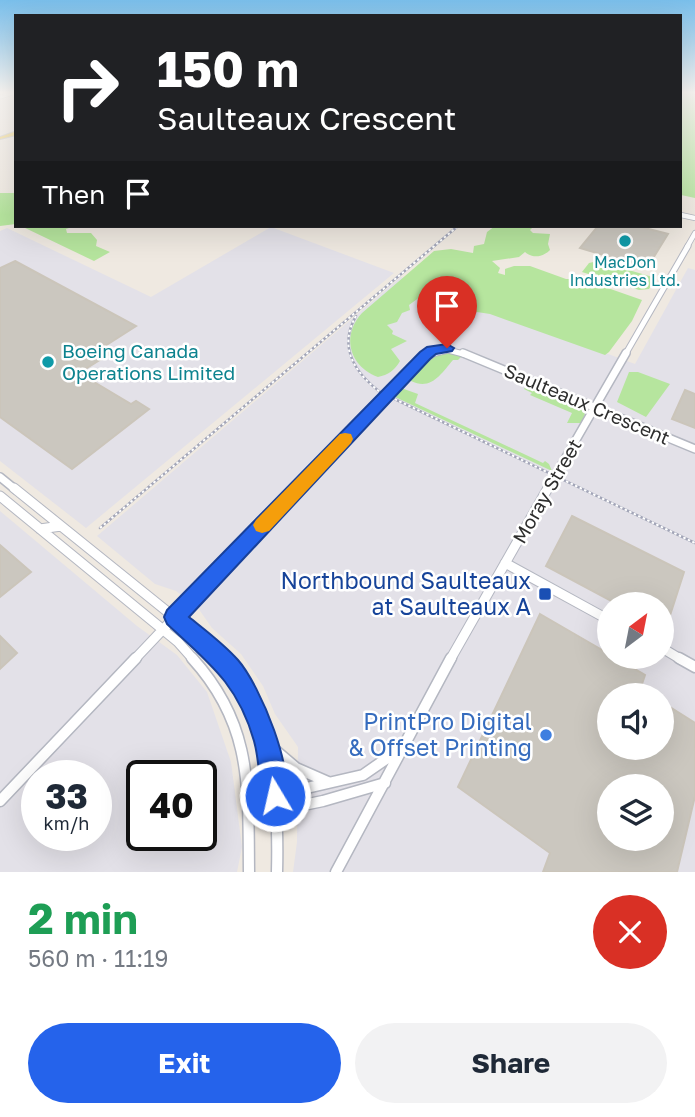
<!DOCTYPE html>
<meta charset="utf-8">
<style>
body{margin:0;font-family:"Golos Text",sans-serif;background:#f2f2f3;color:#1f2937;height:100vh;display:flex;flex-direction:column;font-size:26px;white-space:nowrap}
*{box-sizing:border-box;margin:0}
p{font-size:23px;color:#747a83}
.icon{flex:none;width:38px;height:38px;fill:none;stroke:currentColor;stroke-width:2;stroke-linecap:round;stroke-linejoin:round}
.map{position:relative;height:872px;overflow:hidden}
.panel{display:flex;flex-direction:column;background:#fff;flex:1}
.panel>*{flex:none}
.hud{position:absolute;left:14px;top:14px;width:668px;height:214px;border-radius:0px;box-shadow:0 7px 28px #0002;background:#202124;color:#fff;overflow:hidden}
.needle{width:46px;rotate:32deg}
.controls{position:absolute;left:597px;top:592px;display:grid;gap:14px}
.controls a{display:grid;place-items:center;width:77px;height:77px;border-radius:50%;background:#fff;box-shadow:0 7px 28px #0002;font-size:35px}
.speed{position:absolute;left:21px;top:760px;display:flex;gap:14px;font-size:35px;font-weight:700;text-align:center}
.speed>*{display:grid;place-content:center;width:91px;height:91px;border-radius:50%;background:#fff;box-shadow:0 7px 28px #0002;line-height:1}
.speed small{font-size:18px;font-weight:400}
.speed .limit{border:4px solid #111;border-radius:10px;background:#fff;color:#111}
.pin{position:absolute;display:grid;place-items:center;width:60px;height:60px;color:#fff;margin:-72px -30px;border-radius:50% 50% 50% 0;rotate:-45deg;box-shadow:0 0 7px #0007}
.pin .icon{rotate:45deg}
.me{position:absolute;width:77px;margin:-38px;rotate:351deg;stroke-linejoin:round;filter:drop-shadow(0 0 5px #0008)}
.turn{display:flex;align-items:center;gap:24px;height:147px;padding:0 28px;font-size:32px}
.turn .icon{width:91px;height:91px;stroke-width:2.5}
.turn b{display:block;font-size:49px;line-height:60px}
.then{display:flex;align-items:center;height:66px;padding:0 28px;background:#0003;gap:14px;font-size:26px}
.round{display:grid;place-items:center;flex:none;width:74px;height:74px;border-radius:37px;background:#f2f2f3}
.headline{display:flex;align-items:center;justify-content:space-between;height:119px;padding:0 28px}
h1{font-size:42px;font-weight:700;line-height:52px;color:#1e9e55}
.button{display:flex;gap:14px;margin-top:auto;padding:14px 28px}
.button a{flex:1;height:80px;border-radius:42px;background:#2563eb;color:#fff;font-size:28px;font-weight:700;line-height:80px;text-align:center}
.button a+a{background:#f2f2f3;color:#1f2937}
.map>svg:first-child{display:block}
</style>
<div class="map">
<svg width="695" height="872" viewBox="0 0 695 872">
<rect width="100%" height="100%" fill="#efe9e1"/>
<path fill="#e3e1e8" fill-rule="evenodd" d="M271,227l123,46 -308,255 -86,-67v-230l7,-3 144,69z
M688,268l7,2v602h-402l4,-30 1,-95 -23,-33 -12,-28 -22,-32 -29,-26 -14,-20 -22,-17 -21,-7 -58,-48 304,-259 234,87zM609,604h53v52h-53zM609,695h53v52h-53zM609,786h53v52h-53z
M0,511l137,115 40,29 30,37 24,70 11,85 -5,25h-237zM37,775h59v60h-59zM142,775h59v60h-59z"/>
<path fill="#b6e59e" d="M681,92h14v106l-14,-3z
M0,193h14l2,31 -16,2z
M21,226h54l-9,3 1,4h24l6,7 -1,6 14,6 -16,9z
M495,226h39l-4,4 3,3 17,1 -2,10 2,6c-7,7 -17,9 -25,2l-6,5 -27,4 8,7 -2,5 7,2v-6l9,-3h16l36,13h16l60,21 -10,21 -23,31 -4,3 -115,-41 -26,-4 -40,-16 -15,11 1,5 -8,3 -5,9 -10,3 6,6 -1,3 15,7 -16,8 9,12c-5,9 -12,14 -22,16 -29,-11 -37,-41 -16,-64l72,-62 17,-2 22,4 1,-7 10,-2 3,-12z
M598,261l58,17 -7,11 -10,1 -57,-18 7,-9z
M442,351l20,5 -4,4h-5c-12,14 -22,31 -42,21l-1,-4 20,-21z
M629,372h9l32,12 -24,33 -29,-15z
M528,383l49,20 8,11 -4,9h-14l5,-10 -42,-18 2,-2 -8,-4z
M401,388l17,6 -3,9 128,60 2,-2 4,3 3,7 -159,-75z"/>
<path fill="#cbc7bf" stroke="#cbc5ba" stroke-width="2" fill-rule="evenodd" d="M598,226h39l31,8 -21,34 -67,-20z
M15,261l121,65 -31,20 9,5 -35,22 52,31 5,-3 13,8 -77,60 -72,-52v-149z
M685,390l10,4v34l-23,-9z
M572,516l112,56 -21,65 -1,-33h-45l-71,-38z
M0,545l31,27 -31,25z
M540,614l105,61 -5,15 9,5h-40v52h53v-45l33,21v73l-18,76h-134l7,-19 -92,-66zM609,786h53v52h-53z
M0,636l17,17 -17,16z"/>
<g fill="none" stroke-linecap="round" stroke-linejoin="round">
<g stroke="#b4b7c1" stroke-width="4.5">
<path id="minor-far5" d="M0,97l15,-5"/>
</g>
<g stroke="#b4b7c1" stroke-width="6">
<path id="minor-far4" d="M681,215l14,3
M687,247l8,-14"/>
</g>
<g stroke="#b4b7c1" stroke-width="7">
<path id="minor-far3" d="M428,355l20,-5 19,5
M625,355l63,-109"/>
</g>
<g stroke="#b4b7c1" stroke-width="10">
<path id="minor-far2" d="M463,353l232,96
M0,477l16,13
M296,490l114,-121 22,-16
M547,490l79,-137"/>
</g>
<g stroke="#b4b7c1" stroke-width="11">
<path id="minor-far1" d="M14,488l191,154 16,18
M0,496l178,146 16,18
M40,529l21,-3
M505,563l104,57
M662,648l20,12
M134,660l163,-172
M450,660l98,-172"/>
</g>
<g stroke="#b4b7c1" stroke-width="13">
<path id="minor" d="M192,658c61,67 56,129 57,214
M220,658c53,58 59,139 57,214
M679,658l16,9
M269,745l27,23 32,14
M0,801l136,-143
M250,801l113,-26 36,-25
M250,816l73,-15 62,-18
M336,872l115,-214"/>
</g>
<g stroke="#c9c9c9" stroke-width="2">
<path id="major" d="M14,132h2v3l-16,4v-2z"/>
</g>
<use href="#minor-far5" stroke="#fff" stroke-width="3.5"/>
<use href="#minor-far4" stroke="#fff" stroke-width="4.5"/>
<use href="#minor-far3" stroke="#fff" stroke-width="5"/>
<use href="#minor-far2" stroke="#fff" stroke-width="7"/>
<use href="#minor-far1" stroke="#fff" stroke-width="9"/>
<use href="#minor" stroke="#fff" stroke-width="10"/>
<use href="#major" fill="#f2d163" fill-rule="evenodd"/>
<g stroke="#a3a6b8" stroke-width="2.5">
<path id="rail" d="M356,316c-18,31 -2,56 24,76l315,151
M100,528l358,-302"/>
</g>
<use href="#rail" stroke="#fff" stroke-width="2" stroke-dasharray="2.5" stroke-linecap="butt"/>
</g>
<linearGradient id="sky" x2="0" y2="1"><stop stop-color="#7abfeb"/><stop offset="0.43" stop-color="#f8f5f2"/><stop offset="1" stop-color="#f8f5f2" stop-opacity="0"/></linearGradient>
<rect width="695" height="215" fill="url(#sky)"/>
<path fill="#2563eb" stroke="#184099" stroke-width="2" d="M447,344l7,4 -2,3 -16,3 -6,5 -241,258c16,13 35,27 49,43 22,25 59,114 46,145l-9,4 -9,-4c-8,-20 -6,-43 -12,-64 -16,-57 -45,-78 -87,-117l-3,-7 3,-7 253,-258 7,-5z"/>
<path fill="#f59e0b" d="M345,433l6,1 2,5 -2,4 -82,88 -7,2 -6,-2 -3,-6 3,-5 84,-86z"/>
<g fill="#0f9aa8" stroke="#fff" stroke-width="2.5">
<circle cx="625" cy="241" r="7"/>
<circle cx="48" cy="362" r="7"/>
</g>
<rect fill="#1a4fb4" stroke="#fff" stroke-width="2.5" x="538" y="587" width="14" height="14" rx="3.5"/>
<circle fill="#3f7fe0" stroke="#fff" stroke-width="2.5" cx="546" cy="735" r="7"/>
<g text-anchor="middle" stroke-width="5" stroke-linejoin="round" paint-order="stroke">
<g font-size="16" fill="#0d838f" stroke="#fff">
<text x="625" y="268">MacDon<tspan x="625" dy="18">Industries Ltd.</tspan></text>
</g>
<g font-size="19" fill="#0d838f" stroke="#fff" text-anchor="start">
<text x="62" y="358">Boeing Canada<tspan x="62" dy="22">Operations Limited</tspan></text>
</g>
<g font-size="19" fill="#2e2e2e" stroke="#fff">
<text transform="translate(587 404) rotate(23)" y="7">Saulteaux Crescent</text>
<text transform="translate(547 491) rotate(-60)" y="7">Moray Street</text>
</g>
<g font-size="23" fill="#164399" stroke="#fff" text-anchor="end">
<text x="531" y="589">Northbound Saulteaux<tspan x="531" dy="26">at Saulteaux A</tspan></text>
</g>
<g font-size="23" fill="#366cbe" stroke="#fff" text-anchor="end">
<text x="532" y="730">PrintPro Digital<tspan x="532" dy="26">&amp; Offset Printing</tspan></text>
</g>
</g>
</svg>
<div class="controls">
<a><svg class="needle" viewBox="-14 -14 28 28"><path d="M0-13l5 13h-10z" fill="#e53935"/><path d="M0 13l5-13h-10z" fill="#747a83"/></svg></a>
<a><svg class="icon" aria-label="sound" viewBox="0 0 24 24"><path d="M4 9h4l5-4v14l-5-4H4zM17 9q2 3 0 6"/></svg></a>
<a><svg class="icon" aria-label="layers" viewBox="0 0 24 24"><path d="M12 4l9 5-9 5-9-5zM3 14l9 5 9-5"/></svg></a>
</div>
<div class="speed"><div>33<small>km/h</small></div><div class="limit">40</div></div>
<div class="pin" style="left:447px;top:348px;background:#d93025"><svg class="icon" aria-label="arrive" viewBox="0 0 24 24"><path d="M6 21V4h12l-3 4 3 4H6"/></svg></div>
<svg class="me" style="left:275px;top:796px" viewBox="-20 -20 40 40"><circle r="17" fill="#2563eb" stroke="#fff" stroke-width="3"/><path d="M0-11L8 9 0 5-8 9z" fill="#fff"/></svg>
<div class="hud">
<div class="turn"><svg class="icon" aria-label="right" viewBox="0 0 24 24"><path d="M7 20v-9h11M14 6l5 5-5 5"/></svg><div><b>150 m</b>Saulteaux Crescent</div></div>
<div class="then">Then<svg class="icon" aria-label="arrive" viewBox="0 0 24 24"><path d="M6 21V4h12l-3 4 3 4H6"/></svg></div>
</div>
</div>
<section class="panel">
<div class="headline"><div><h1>2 min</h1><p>560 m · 11:19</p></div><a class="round" style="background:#d93025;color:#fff"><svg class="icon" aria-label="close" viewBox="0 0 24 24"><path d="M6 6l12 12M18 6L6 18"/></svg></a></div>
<div class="button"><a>Exit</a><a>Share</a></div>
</section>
